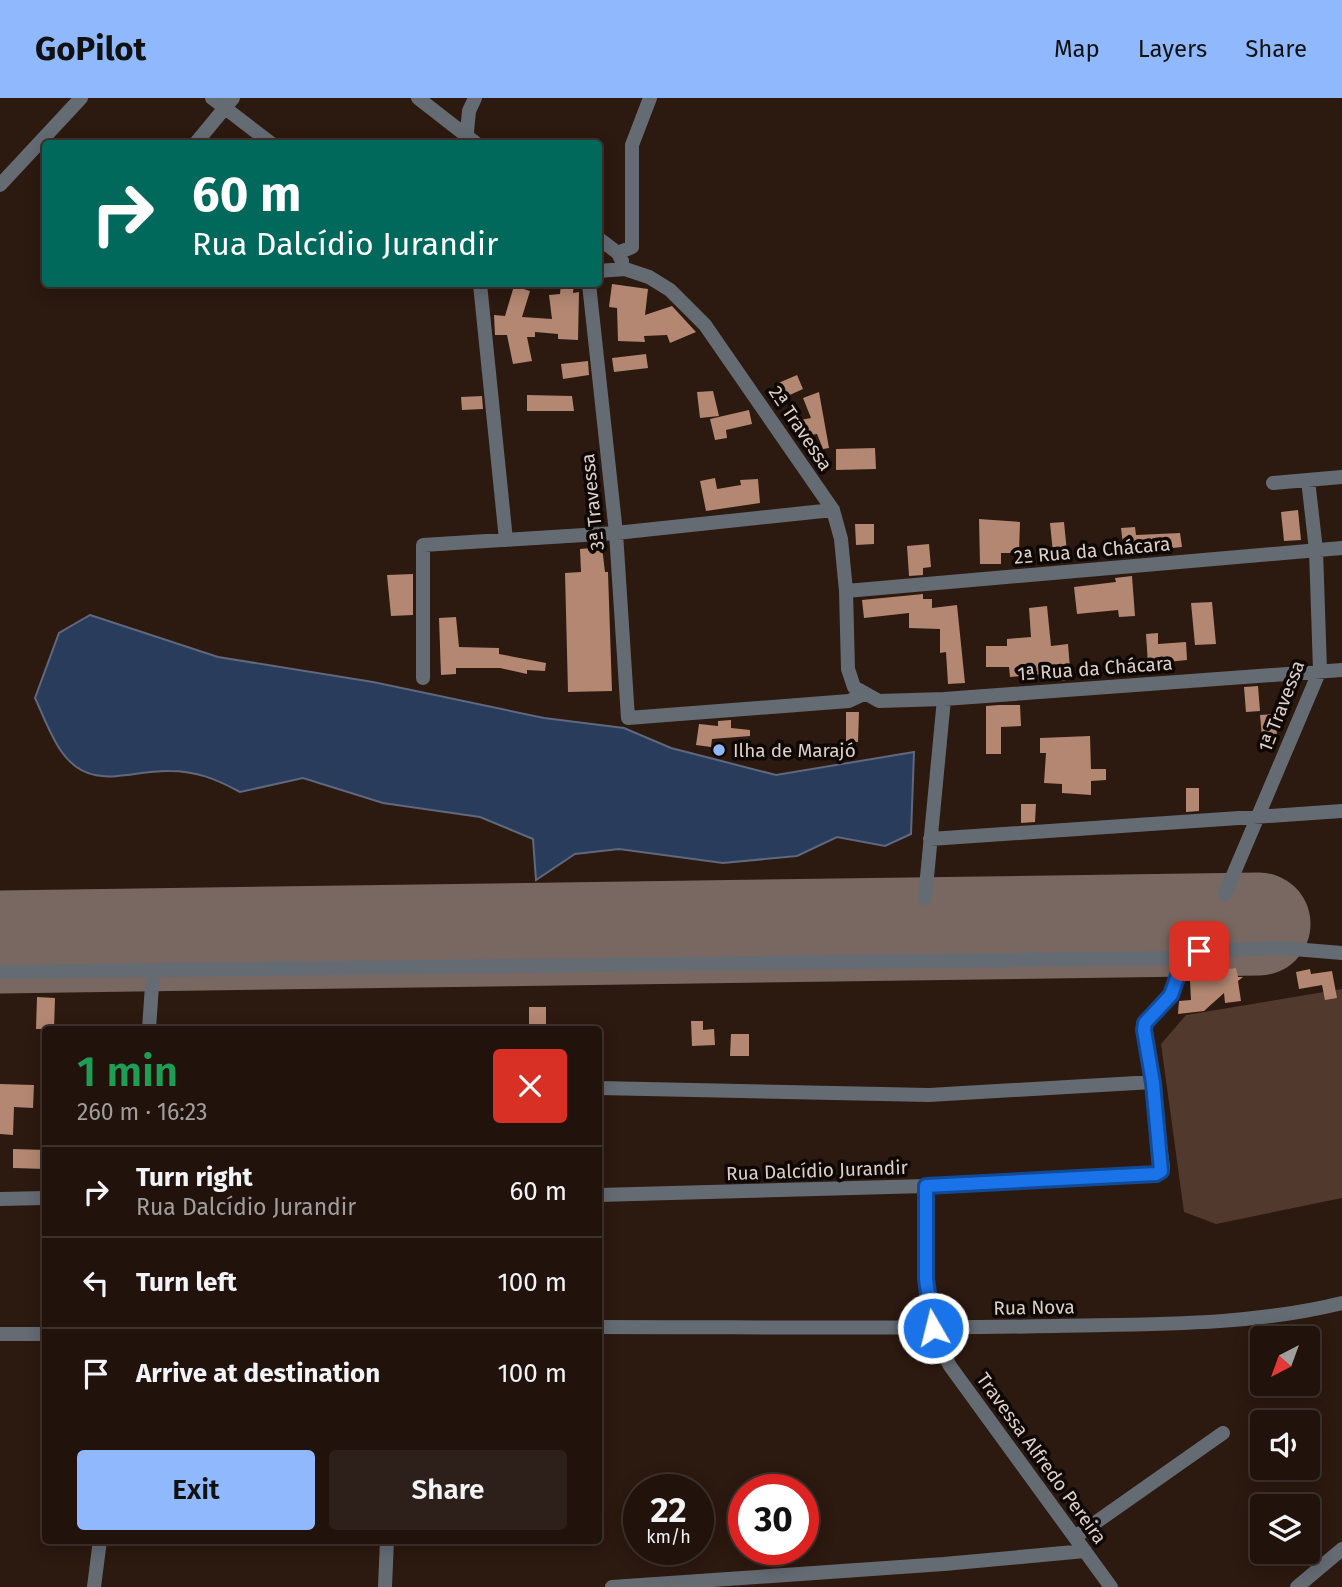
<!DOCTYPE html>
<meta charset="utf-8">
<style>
body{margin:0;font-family:"Fira Sans",sans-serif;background:#2d201a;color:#f1f3f6;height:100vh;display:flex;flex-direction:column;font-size:26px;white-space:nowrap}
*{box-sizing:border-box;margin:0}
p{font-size:23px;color:#a29e9d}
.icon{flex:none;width:38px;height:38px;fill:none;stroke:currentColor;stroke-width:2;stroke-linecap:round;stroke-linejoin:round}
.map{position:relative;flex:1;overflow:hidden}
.drawer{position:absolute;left:42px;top:928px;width:560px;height:518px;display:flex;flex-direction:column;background:#21130c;border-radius:7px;box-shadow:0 4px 18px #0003,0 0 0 2px #3e322d}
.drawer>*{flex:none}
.top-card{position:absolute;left:42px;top:42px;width:560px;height:147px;border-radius:7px;box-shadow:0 4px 18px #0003,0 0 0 2px #3e322d;background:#00695c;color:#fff;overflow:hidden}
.needle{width:46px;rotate:221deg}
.controls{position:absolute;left:1250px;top:1228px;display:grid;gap:14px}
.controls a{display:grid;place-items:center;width:70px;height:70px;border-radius:7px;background:#21130c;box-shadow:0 4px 18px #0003,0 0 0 2px #3e322d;font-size:35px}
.speed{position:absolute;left:623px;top:1376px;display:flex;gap:14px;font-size:35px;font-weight:700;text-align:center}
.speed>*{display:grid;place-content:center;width:91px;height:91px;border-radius:50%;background:#21130c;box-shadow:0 4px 18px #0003,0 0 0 2px #3e322d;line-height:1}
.speed small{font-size:18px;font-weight:400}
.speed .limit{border:10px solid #d22;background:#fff;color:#111}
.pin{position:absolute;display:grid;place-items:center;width:60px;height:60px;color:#fff;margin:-30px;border-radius:14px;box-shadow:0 4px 10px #0006}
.me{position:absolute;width:77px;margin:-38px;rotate:352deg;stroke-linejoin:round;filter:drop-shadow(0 0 5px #0008)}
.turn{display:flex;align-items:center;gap:24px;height:147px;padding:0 35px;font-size:32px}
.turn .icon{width:91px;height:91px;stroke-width:2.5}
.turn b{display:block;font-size:49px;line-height:60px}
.round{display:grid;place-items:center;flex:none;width:74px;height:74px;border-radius:7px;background:#2d201a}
.headline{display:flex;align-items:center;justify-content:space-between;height:119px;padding:0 35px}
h1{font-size:42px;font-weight:600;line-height:52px;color:#1e9e55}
.button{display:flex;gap:14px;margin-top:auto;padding:14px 35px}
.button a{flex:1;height:80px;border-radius:7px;background:#8fb8fd;color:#111;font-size:28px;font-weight:600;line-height:80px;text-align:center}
.button a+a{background:#2d201a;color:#f1f3f6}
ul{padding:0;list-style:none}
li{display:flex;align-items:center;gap:21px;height:91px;padding:0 35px;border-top:2px solid #3e322d}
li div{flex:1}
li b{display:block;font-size:26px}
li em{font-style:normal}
header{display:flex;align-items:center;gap:42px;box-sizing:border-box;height:98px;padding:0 35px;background:#8fb8fd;color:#111}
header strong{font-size:33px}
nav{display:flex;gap:38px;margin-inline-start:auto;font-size:24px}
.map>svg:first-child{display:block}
</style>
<header>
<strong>GoPilot</strong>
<nav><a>Map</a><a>Layers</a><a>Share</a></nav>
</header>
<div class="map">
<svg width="1342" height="1489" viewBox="0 0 1342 1489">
<rect width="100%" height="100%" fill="#2c1910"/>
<path fill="#51392e" d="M1342,891v209l-126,26 -32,-12 -23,-168 25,-29z"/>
<path fill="#293c5c" stroke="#5f687d" stroke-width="2" d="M90,517l128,42 155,25 171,36 80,10 47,20 105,27 138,-23 -3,82 -26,12 -48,-9 -40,19 -74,7 -104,-14 -44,5 -39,26 -3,-41 -53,-22 -97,-14 -80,-25 -63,14c-24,-13 -43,-21 -71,-21 -40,-1 -79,22 -108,-20 -11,-16 -18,-36 -26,-53l24,-65z"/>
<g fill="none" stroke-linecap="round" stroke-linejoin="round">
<path stroke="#796861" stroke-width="103" d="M0,844l1259,-18"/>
</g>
<path fill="#b38772" d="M561,186h13l-1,9 6,-1 -1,48 -20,-1v-5l-23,-2v5h-8l5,24 -19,3 -6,-29h-12l-1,-20 11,1 9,-30 16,5 -8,26 30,2 -3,-24 11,-1z
M612,186l36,5 -3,26 27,-9 24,26 -26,11 -3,-8 -23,1 1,6 -27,-1 -1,-33 -8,-1z
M646,256l2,14 -34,4 -2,-14z
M588,263l1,14 -26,4 -2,-15z
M797,277l6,14 -20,9 -7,-14z
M713,293l6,25 -19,2 -3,-26z
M819,294l10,56 -6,1 -6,-15 -19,3 -3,-16 16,-3 -8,-20z
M527,297l45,1 2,15h-47z
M482,298l1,13 -21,1 -1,-13z
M749,312l3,14 -26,6 1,8 -12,2 -5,-21z
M875,350l1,21 -40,1v-21z
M715,380l2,11 24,-4 -1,-5 18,-1 2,24 -54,8 -6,-30z
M1298,412l3,30 -17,1 -3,-29z
M979,421l41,3 -1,31h-18v11h-21z
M1064,424l4,40 -14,1 -4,-40z
M855,426h19v20l-18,1z
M1135,429l1,8 44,-2 2,14 -58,6 -3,-25z
M929,446l2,23 -8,1v7l-14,1 -2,-30z
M602,449l3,25h3l4,119 -44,1 -3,-119 16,-1 -1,-23z
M413,476v41l-22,1 -4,-41z
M1132,478l3,40 -16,1 -1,-7 -41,4 -3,-27 42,-5 -1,-4z
M923,496v5h9v9l25,-3 8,78 -17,1 -2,-32 -6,1v-24l-31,-1v-15l-45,5 -2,-18z
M1212,504l4,42 -21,1 -4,-42z
M1047,508l4,40 17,-2 3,36 -17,1 -1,-8 -43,4 -1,-10h-23v-21h21v-7l24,-2 -2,-29z
M456,519l3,30 40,1v6l47,9 -1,8 -18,-1v4l-27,-6h-44v6l-15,1 -2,-57z
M1158,535v11l28,-2 1,18 -39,4 -2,-30z
M1258,588l2,25 -14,1 -2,-25z
M999,607h21l1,21 -20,1v27h-15v-48z
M846,614h13l-1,30h-12z
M1275,616l2,22 -15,1 -2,-22z
M731,622v8l19,2v6l-38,3 -1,8 -15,-2 3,-21 19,2v-5z
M1090,638l1,33h15v11l-15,1v14l-29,-2v-9l-18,-1 2,-30h-6v-15z
M1186,690h13v23l-13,1z
M1021,706h15l-1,18 -14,1z
M1236,870l2,9h5l-5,4 3,20 -16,2 -1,-10 -20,18 -26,3 1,-13 12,-1 -1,-19 31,-3 -1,-8z
M1310,871l1,5 21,-3 5,27 -12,2 -3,-15 -23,4 -3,-17z
M37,899l18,1 -1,31h-18z
M529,909h17v22h-17z
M691,923h12v9l11,-1 1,16 -23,1z
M731,936h18v22h-19z
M0,986l34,1 -1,23 -19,-1 -1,28 -13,-1z
M13,1051l33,1v19l-33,-1z"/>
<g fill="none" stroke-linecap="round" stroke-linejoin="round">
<path stroke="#656b73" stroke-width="14" d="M212,0l60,46
M418,0l59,46
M466,44l3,-31 6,-13
M195,46l38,-46
M0,87l81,-87
M598,140l20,15 4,8
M618,155l14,-6v-102l18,-47
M598,173l27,-2 24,8 21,13 35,35 128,185 8,29 5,52 2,78 6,18 25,14 65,-2 398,-29
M480,186l26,256
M589,186l27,249 12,185 221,-17 15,-7
M1273,385l69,-6
M846,493l496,-43
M423,580v-133l193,-12 217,-23
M930,741l412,-28
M1225,796l95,-224 -4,-120 -8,-70
M925,800l19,-199
M0,874l1188,-14
M149,931l4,-58
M598,990l331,7 224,-13
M926,1088c0,61 -6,125 24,180l161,221
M598,1097l328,-9 233,-13 4,-6 -19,-137 1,-7 26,-28 10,-28 7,-9 11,-7 83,-3 60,5
M0,1101l46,-1
M598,1229c153,0 306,2 458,-1 95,-2 193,0 286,-23
M0,1236h46
M1075,1439l148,-104
M94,1489l6,-47
M385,1489l2,-47
M612,1489l332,-23 141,-13
M1297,1489l45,-38"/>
</g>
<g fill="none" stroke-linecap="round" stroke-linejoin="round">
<g stroke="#114b97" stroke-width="18">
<path id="route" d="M933,1230l-7,-49v-93l230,-12 5,-3 -8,-88 -9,-53 1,-7 26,-28 10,-28 7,-9 11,-7"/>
</g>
<use href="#route" stroke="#1a73e8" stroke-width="12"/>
</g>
<circle fill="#8fb8fd" stroke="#0e0704" stroke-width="2.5" cx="719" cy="652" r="7"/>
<g text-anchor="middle" stroke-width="7" stroke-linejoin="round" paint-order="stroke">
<g font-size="19" fill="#ddd0ca" stroke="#0e0704">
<text transform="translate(801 330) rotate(56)" y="7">2ª Travessa</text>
<text transform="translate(592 404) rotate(-96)" y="7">3ª Travessa</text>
<text transform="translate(1092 452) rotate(-5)" y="7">2ª Rua da Chácara</text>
<text transform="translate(1095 570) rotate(-4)" y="7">1ª Rua da Chácara</text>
<text transform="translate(1281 608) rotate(-69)" y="7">1ª Travessa</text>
<text transform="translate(817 1072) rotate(-2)" y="7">Rua Dalcídio Jurandir</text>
<text transform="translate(1034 1209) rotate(-1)" y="7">Rua Nova</text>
<text transform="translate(1042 1360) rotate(54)" y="7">Travessa Alfredo Pereira</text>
</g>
<g font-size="19" fill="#ddd0ca" stroke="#0e0704" text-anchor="start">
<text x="733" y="659">Ilha de Marajó</text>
</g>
</g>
</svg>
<div class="controls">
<a><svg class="needle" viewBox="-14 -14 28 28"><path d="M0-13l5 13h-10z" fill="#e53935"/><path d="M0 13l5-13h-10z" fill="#a29e9d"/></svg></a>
<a><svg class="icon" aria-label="sound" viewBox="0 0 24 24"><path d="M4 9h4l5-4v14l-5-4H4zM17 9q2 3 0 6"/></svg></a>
<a><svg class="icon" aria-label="layers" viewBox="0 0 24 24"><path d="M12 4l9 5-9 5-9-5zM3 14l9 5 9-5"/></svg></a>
</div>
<div class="speed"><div>22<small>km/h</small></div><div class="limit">30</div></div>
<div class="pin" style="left:1199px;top:853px;background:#d93025"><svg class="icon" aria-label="arrive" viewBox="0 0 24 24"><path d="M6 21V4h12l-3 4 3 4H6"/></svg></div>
<svg class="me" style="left:933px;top:1230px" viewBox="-20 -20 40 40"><circle r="17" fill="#1a73e8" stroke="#fff" stroke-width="3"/><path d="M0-11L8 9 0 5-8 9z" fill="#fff"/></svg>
<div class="top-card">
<div class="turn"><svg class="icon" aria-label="right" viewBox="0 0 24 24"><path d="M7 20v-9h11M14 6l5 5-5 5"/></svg><div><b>60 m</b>Rua Dalcídio Jurandir</div></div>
</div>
<section class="drawer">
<div class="headline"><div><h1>1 min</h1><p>260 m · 16:23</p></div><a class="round" style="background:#d93025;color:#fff"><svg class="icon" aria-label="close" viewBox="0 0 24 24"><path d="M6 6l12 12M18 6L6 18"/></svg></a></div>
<ul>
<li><svg class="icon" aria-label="right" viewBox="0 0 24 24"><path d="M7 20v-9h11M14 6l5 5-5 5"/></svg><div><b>Turn right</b><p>Rua Dalcídio Jurandir</p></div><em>60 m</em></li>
<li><svg class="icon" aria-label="left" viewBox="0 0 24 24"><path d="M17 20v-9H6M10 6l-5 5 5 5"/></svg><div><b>Turn left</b></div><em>100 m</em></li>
<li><svg class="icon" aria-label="arrive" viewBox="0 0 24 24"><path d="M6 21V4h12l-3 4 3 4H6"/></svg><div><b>Arrive at destination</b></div><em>100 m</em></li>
</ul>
<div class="button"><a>Exit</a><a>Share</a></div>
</section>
</div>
